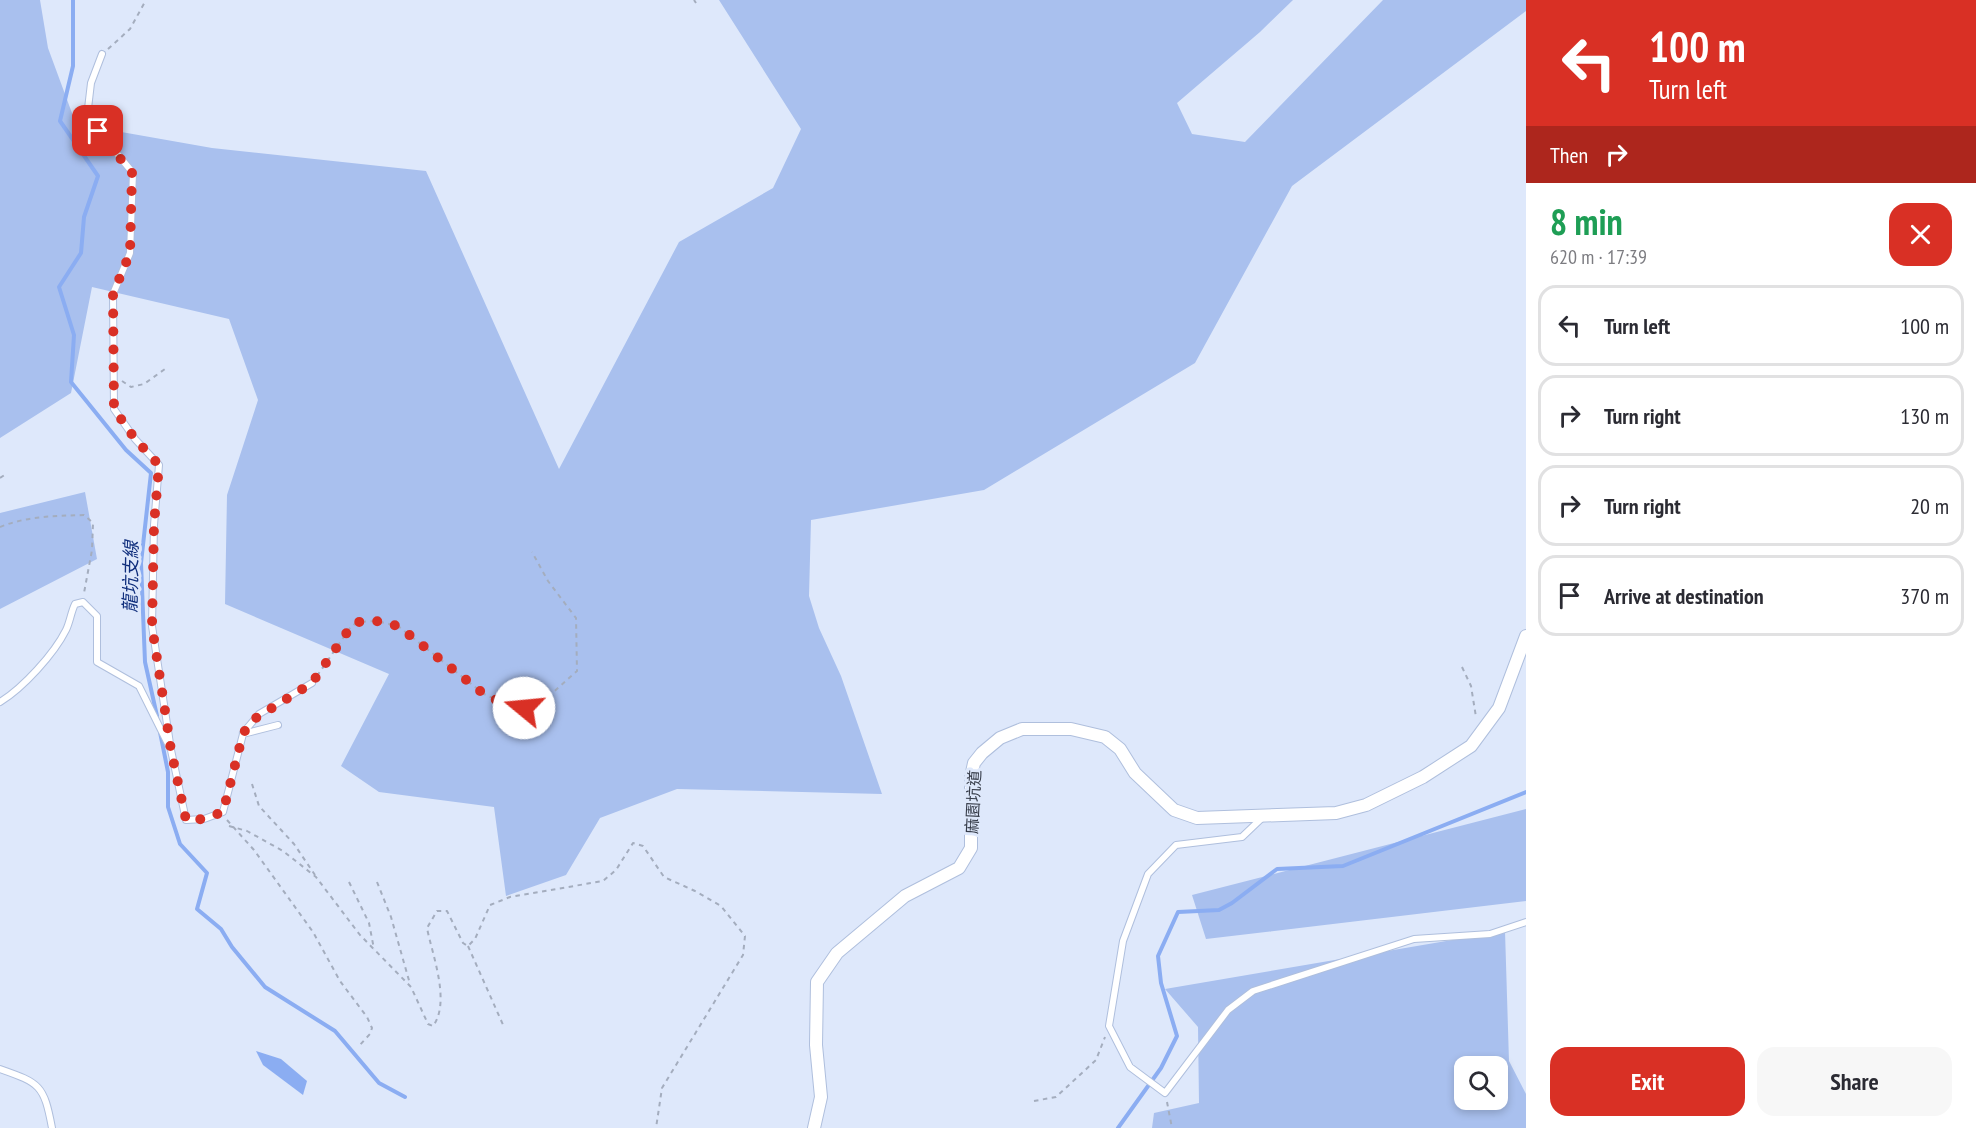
<!DOCTYPE html>
<meta charset="utf-8">
<style>
body{margin:0;font-family:"PT Sans Narrow","Noto Sans TC",sans-serif;background:#f7f7f7;color:#2b2b33;height:100vh;display:flex;flex-direction:column;font-size:22px;white-space:nowrap}
*{box-sizing:border-box;margin:0}
p{font-size:20px;color:#7c7c81}
.icon{flex:none;width:33px;height:33px;fill:none;stroke:currentColor;stroke-width:2;stroke-linecap:round;stroke-linejoin:round}
.map{position:relative;flex:1;overflow:hidden}
.sheet{display:flex;flex-direction:column;background:#fff;width:450px}
.sheet>*{flex:none}
.guide{background:#d93025;color:#fff;overflow:hidden}
.buttons{position:absolute;left:1454px;top:1056px;display:grid;gap:12px}
.buttons a{display:grid;place-items:center;width:54px;height:54px;border-radius:12px;background:#fff;box-shadow:0 3px 9px #0003;font-size:30px}
.pin{position:absolute;display:grid;place-items:center;width:51px;height:51px;color:#fff;margin:-26px;border-radius:12px;box-shadow:0 3px 9px #0006}
.me{position:absolute;width:66px;margin:-33px;rotate:287deg;stroke-linejoin:round;filter:drop-shadow(0 0 4px #0008)}
.turn{display:flex;align-items:center;gap:21px;height:126px;padding:0 24px;font-size:27px}
.turn .icon{width:78px;height:78px;stroke-width:2.5}
.turn b{display:block;font-size:42px;line-height:51px}
.then{display:flex;align-items:center;height:57px;padding:0 24px;background:#0003;gap:12px;font-size:22px}
.round{display:grid;place-items:center;flex:none;width:63px;height:63px;border-radius:18px;background:#f7f7f7}
.headline{display:flex;align-items:center;justify-content:space-between;height:102px;padding:0 24px}
h1{font-size:36px;font-weight:700;line-height:45px;color:#1e9e55}
.primary-button{display:flex;gap:12px;margin-top:auto;padding:12px 24px}
.primary-button a{flex:1;height:69px;border-radius:18px;background:#d93025;color:#fff;font-size:24px;font-weight:700;line-height:69px;text-align:center}
.primary-button a+a{background:#f7f7f7;color:#2b2b33}
ul{padding:0;list-style:none}
li{display:flex;align-items:center;gap:18px;height:81px;margin:0 12px 9px;padding:0 12px;border:3px solid #e1e1e2;border-radius:18px}
li div{flex:1}
li b{display:block;font-size:22px}
li em{font-style:normal}
main{display:flex;flex:1;min-height:0}
.map>svg:first-child{display:block}
</style>
<main>
<div class="map">
<svg width="1526" height="1128" viewBox="0 0 1526 1128">
<rect width="100%" height="100%" fill="#dee8fb"/>
<path fill="#a9c0ee" fill-rule="evenodd" d="M0,0h40l8,48 28,76 136,24 214,23 133,298 120,-227 94,-54 28,-59 -82,-129h574l-33,32 -83,71 15,31 53,8 138,-142h143v11l-234,175 -97,177 -211,127 -173,30 -2,76 10,32 22,48 41,118 -205,-5 -77,29 -34,57 -60,21 -12,-89 -115,-15 -38,-26 48,-92 -164,-70 2,-109 31,-95 -29,-81 -137,-32 -21,106 -71,45z
M85,492l12,67 -97,50v-96z
M1526,809v92l-320,38 -14,-44z
M1505,931l4,130 17,33v34h-374l2,-15 45,-10 -1,-76 -33,-38zM1464,1066h33v34h-33z"/>
<path fill="#8badf2" d="M256,1051l25,8 26,22 -4,14 -40,-30z"/>
<g fill="none" stroke-linecap="round" stroke-linejoin="round">
<path stroke="#8badf2" stroke-width="4" d="M73,0v66l-13,55 38,55 -14,41 -3,36 -22,34 15,48 -3,47 55,68 25,23 -10,90 4,99 12,54
M160,732l8,40v35l12,37 27,29 -10,36 24,20 11,18 33,40 70,44 44,52 26,14
M1118,1128l43,-60 16,-32 -16,-53 -3,-27 20,-44 41,-2 13,-7 45,-34 66,-3 183,-74"/>
<g stroke="#afbfdd" stroke-width="8">
<path id="service" d="M102,54l-11,29 -4,34 46,56 -3,80 -17,41 1,115 21,30 24,26 -5,60 -2,101 19,124
M0,702c23,-14 54,-48 66,-72 4,-8 5,-18 9,-26l8,-2 14,14v46l42,24 32,64 15,70 18,-1 19,-7 20,-78 35,-9
M243,733l16,-19 53,-31
M1264,816l-22,21 -66,8 -28,29 -25,67 -14,85 21,41 35,26 63,-83 25,-19 161,-52 76,-5 36,-12
M0,1069c40,14 44,16 52,59"/>
</g>
<g stroke="#afbfdd" stroke-width="14">
<path id="minor" d="M814,1128l7,-31 -5,-52 1,-63 20,-29 68,-57 54,-28 12,-20v-71l3,-14 8,-10 18,-15 22,-9h49l34,8 15,12 15,24 39,37 23,8 139,-5 30,-8 57,-28 48,-31 28,-38 27,-72"/>
</g>
<path stroke="#a4adbe" stroke-width="2" stroke-dasharray="4.5 4.5" stroke-linecap="butt" d="M694,0l2,3
M108,49l22,-20 16,-29
M122,381l9,6 13,-3 21,-15
M0,478l6,-4
M0,527c27,-11 55,-11 84,-12l9,8 -1,27 -8,43
M1462,667l9,19 5,31
M317,676l33,-48 7,-6 19,-1 22,5 86,68 24,11 16,3 24,-11 29,-26 -1,-53 -28,-37 -16,-29
M252,784l7,22 35,38 21,31
M227,820l27,30 59,82 27,49 27,36 5,11 -2,6 -12,13
M229,826l18,5 36,20 33,26 44,58 51,52 17,37 5,2c18,-24 -1,-72 -6,-98l10,-17h10l16,32 5,3 7,-7 15,-34 20,-8 93,-16 13,-11 17,-27 10,3 21,31 31,14 26,15 24,30 -2,19 -81,133 -6,40
M349,882l20,41 5,26
M377,882l14,35 19,67
M468,946l36,81
M1034,1101l22,-4 40,-37 9,-23
M1167,1102l5,26"/>
<use href="#service" stroke="#fff" stroke-width="6"/>
<use href="#minor" stroke="#fff" stroke-width="12"/>
</g>
<g fill="none" stroke-linecap="round" stroke-linejoin="round">
<path stroke="#d93025" stroke-width="10" stroke-dasharray="0 18" d="M98,131l34,42 -2,80 -17,41 1,115 21,30 24,26 -5,60 -2,101 19,124 15,70 18,-1 19,-7 20,-78 8,-13 61,-38 38,-55 7,-6 19,-1 22,5 86,68 23,11 17,3"/>
</g>
<g text-anchor="middle" stroke-width="6" stroke-linejoin="round" paint-order="stroke">
<g font-size="16" fill="#353b48" stroke="#dee8fb">
<text transform="translate(973 802) rotate(-87)" y="6">麻園坑道</text>
</g>
<g font-size="18" font-style="italic" fill="#0f2e7c" stroke="#dee8fb">
<text transform="translate(131 577) rotate(-89)" y="6">龍坑支線</text>
</g>
</g>
</svg>
<div class="buttons">
<a><svg class="icon" aria-label="search" viewBox="0 0 24 24"><circle cx="10" cy="10" r="6"/><path d="M15 15l6 6"/></svg></a>
</div>
<div class="pin" style="left:98px;top:131px;background:#d93025"><svg class="icon" aria-label="arrive" viewBox="0 0 24 24"><path d="M6 21V4h12l-3 4 3 4H6"/></svg></div>
<svg class="me" style="left:524px;top:708px" viewBox="-20 -20 40 40"><circle r="19" fill="#fff"/><path d="M0-13L10 11 0 6-10 11z" fill="#d93025"/></svg>
</div>
<section class="sheet">
<div class="guide">
<div class="turn"><svg class="icon" aria-label="left" viewBox="0 0 24 24"><path d="M17 20v-9H6M10 6l-5 5 5 5"/></svg><div><b>100 m</b>Turn left</div></div>
<div class="then">Then<svg class="icon" aria-label="right" viewBox="0 0 24 24"><path d="M7 20v-9h11M14 6l5 5-5 5"/></svg></div>
</div>
<div class="headline"><div><h1>8 min</h1><p>620 m · 17:39</p></div><a class="round" style="background:#d93025;color:#fff"><svg class="icon" aria-label="close" viewBox="0 0 24 24"><path d="M6 6l12 12M18 6L6 18"/></svg></a></div>
<ul>
<li><svg class="icon" aria-label="left" viewBox="0 0 24 24"><path d="M17 20v-9H6M10 6l-5 5 5 5"/></svg><div><b>Turn left</b></div><em>100 m</em></li>
<li><svg class="icon" aria-label="right" viewBox="0 0 24 24"><path d="M7 20v-9h11M14 6l5 5-5 5"/></svg><div><b>Turn right</b></div><em>130 m</em></li>
<li><svg class="icon" aria-label="right" viewBox="0 0 24 24"><path d="M7 20v-9h11M14 6l5 5-5 5"/></svg><div><b>Turn right</b></div><em>20 m</em></li>
<li><svg class="icon" aria-label="arrive" viewBox="0 0 24 24"><path d="M6 21V4h12l-3 4 3 4H6"/></svg><div><b>Arrive at destination</b></div><em>370 m</em></li>
</ul>
<div class="primary-button"><a>Exit</a><a>Share</a></div>
</section>
</main>
